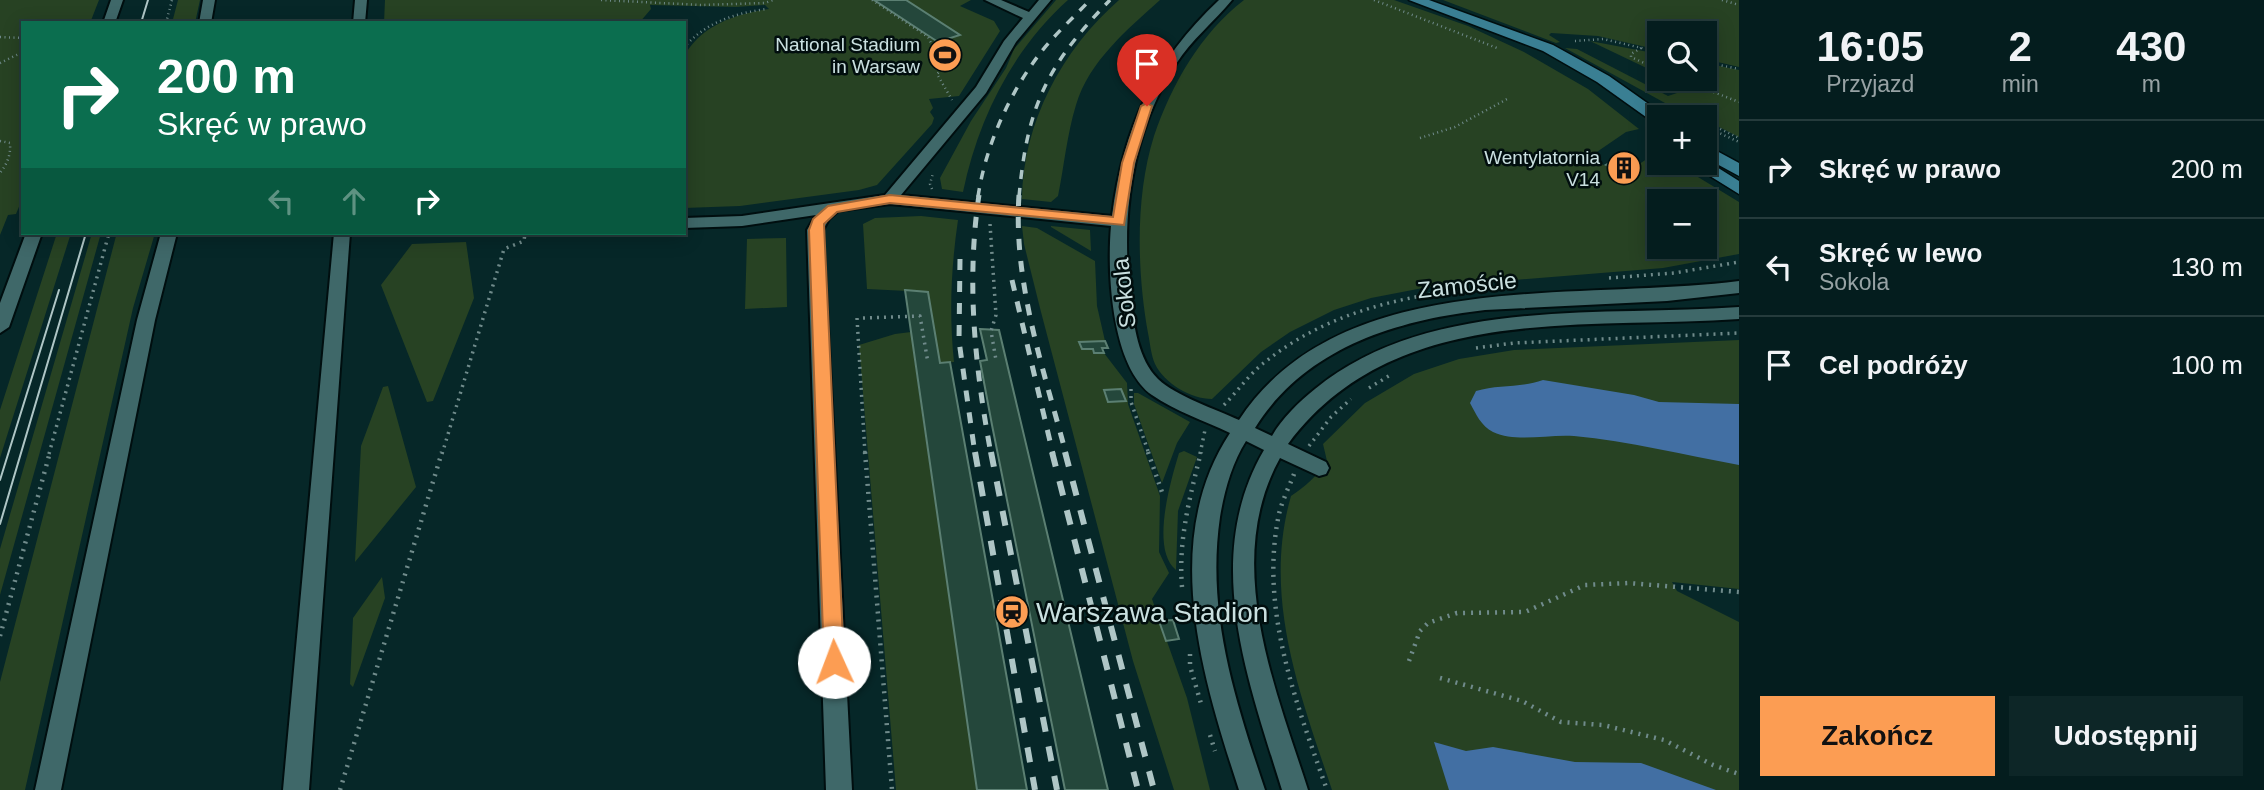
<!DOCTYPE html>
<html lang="pl">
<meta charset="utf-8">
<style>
body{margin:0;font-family:Helvetica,sans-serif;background:#0d2627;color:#f1f3f6;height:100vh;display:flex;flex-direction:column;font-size:26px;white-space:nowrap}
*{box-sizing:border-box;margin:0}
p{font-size:23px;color:#97a2a4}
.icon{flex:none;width:38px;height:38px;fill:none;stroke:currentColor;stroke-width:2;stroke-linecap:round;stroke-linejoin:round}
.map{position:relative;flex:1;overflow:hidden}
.side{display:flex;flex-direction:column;background:#041d1e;width:525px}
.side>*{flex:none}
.hud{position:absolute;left:21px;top:21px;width:665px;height:214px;border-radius:0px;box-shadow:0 4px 18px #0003,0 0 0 2px #253b3c;background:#0b6e4f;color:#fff;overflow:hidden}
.fabs{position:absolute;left:1647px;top:21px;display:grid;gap:14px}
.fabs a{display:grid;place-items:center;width:70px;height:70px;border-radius:0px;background:#041d1e;box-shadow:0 4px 18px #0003,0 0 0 2px #253b3c;font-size:35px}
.pin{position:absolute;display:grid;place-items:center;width:60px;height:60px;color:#fff;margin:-72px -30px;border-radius:50% 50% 50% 0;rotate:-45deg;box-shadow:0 0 7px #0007}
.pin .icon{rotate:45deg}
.me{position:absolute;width:77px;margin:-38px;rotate:358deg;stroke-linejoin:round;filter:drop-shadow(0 0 5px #0008)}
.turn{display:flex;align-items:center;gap:24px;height:147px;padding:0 21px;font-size:32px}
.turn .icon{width:91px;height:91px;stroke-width:2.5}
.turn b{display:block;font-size:49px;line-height:60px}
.lanes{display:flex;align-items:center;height:66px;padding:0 21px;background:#0003;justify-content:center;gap:35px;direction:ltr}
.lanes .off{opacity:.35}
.eta{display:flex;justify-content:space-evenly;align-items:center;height:119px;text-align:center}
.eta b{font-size:42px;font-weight:700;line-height:49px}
.button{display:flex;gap:14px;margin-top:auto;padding:14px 21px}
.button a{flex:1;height:80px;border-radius:0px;background:#fc9d53;color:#111;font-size:28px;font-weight:700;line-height:80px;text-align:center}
.button a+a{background:#0d2627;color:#f1f3f6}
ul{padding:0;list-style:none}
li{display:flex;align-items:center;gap:21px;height:98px;padding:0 21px;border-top:2px solid #253b3c}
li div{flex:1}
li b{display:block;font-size:26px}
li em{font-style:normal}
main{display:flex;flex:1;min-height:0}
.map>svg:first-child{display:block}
</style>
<main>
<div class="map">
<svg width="1739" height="790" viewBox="0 0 1739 790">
<rect width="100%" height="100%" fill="#062728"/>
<path fill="#274223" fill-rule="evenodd" d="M0,0h99l-9,23h-67v174l-7,17 -8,1 -8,20z
M178,0h22l-5,23h-23z
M385,0h586l-11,6 34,15 6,10 -41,65 -30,3 4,9 -3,4 4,6 -2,6 -55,61 -18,5 -119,16 -56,2c0,-21 -3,-146 2,-155 18,-29 51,-39 83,-44l-4,-4 -29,2 -86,-2 1,4 -12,14h-255z
M1056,0h12c-56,50 -90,120 -105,192l-21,-3 -2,-11 31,-57 35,-53 8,-19z
M1119,0h41c-32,29 -71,61 -84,105 -9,29 -12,62 -18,91l-7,6 -29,-3c1,-77 40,-149 97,-199z
M1244,0h150l74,26 56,26 64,37 51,40 -13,3 -38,26 36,16 35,-23v12h16l64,39v52l-76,14 -235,19 -57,11 -37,12 -44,22 -29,20 -49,47c-21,0 -48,-16 -57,-35 -4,-9 -5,-21 -7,-31 -11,-61 -13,-137 6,-197 18,-52 46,-102 90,-136zM1659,201h45v46h-45z
M1443,0h296v67l-34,-8 -1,-26h-45v17l-61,-14 -47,-3 -2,2 11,7 -4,1z
M1590,41l69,13v20z
M1565,48l12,1 91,47 15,-5 -14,-7 5,-2 -5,-3h35l1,-16 34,7v67l-34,-17 -1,-3 -19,-3z
M921,216l37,4c-7,48 -9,94 -4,142l-14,1 -12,-71 -61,-3 -4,-65 12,-6z
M1022,226l15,2 58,33 2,45 8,35 -26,1 3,7h11l2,4h9l23,30 1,21 32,92 -1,56 10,21 -17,26 35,99 23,92h-36l-41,-129 -92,-349 -17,-68z
M1051,226l39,4 1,21 -40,-24z
M57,233h14l-71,225v-48z
M92,233h9l-101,362v-46z
M131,233h24l-22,75 -108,482h-25v-108l116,-446z
M786,238l1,69 -42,2 2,-70z
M466,242l8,56 -41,103 -6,1 -46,-117 31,-41z
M911,332l4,32 62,426h-81l-37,-445 36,-11z
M1739,340v249l-67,-7 5,9 62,31v168h-407c-32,-96 -70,-193 -41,-294 15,-10 25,-19 36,-35l-4,-17 42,-41 49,-29 45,-15 55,-9z
M388,386l28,101 -61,75 6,-116 22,-59z
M1134,393h4l52,29 -13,21 -15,40 -28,-79z
M1184,451l13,6 -19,54 -2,59c-26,-21 -5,-90 3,-117z
M382,577l3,21 -32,89 -3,-3 3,-66z"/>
<path fill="#426fa3" d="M1543,380l91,15 25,7 80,2v61c-55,-10 -110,-24 -165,-29 -26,-2 -57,7 -81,-4 -12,-6 -17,-18 -23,-29l6,-12c22,-7 45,-3 67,-11z
M1434,742l32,9 27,-4 82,15 66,1 75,27h-267z"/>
<path fill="#24473b" stroke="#5b7f72" stroke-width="2" d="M874,0h32l54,35 -22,7z
M1611,162l13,5 3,-2 9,4 -8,6 -22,-10z
M905,290l23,2 12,71 10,-1 77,428h-50z
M980,329l19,1 109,460h-43l-73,-365 -12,-64 7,-1z
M1105,341l3,7h-6l2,5h-10l-1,-4h-11l-3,-7z
M1121,389l5,12 -18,1 -4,-12z
M1173,620l6,19 -13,2 -7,-20z"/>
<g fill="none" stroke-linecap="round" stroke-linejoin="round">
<g stroke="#000e0f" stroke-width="4">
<path id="minor" d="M111,0h12l-8,23h-12z
M203,0h12l-4,23h-12z
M355,0h12l-2,23h-12z
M985,0h16l28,12 10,-12h12l-35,42 -30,51 -85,102 211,21c11,-88 42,-155 107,-216h13c-18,22 -40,39 -56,64 -45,69 -56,156 -45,236 3,26 7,59 27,79 18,17 57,30 81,41 102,-155 338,-118 500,-139v12l-72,8 -182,9c-89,10 -180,38 -230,118l17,8c10,-18 27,-34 43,-47 114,-93 286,-72 424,-82v12c-158,11 -345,-17 -451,125l38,18 3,6 -3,6 -7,2 -39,-18c-58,104 -5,229 28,332h-26c-34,-110 -81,-232 -18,-340l-18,-9c-14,22 -22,51 -26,76 -14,96 15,183 45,273h-26c-36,-111 -80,-249 -9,-357 -25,-12 -55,-22 -78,-38 -41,-29 -45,-124 -41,-169l-221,-22 -52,7 -9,8 -6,11 29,560h-26l-19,-560 9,-15 -74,11 -58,2v-10l58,-2 143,-21 91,-108 28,-46 19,-23z
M26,233h16l-33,94 -9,6v-30z
M161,233h16l-22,87 -94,470h-26l102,-470z
M334,233h16l-41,557h-26z"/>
</g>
<g stroke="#000e0f" stroke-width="3">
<path id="major" d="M1409,0h20l124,45 56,31 58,41h-8v6l-6,-1 -56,-40 -54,-31z
M1704,144l35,19v13l-35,-19z
M1704,159l35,22v13l-50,-31h15z"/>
</g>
<path stroke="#708b8b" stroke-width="2.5" stroke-dasharray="1 3.5" stroke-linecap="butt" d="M601,0l100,5 64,-2 8,-3
M872,0l56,37 15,31 -6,6 15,26
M1374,0l123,48
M1722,0l17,5
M166,23l6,-23
M0,37l23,1
M684,41l3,3 -3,5
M1575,41l28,-2 56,13
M687,44c22,-23 50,-31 80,-35
M1641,48l-10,6v3l28,13
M1704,62l35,7
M0,63l23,-11
M1680,79l59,23
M1672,108l17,9
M1687,116l10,1
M1704,121l35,17
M1704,126l35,16
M1420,138l35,-11 54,-29
M0,141l10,2c1,12 -3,21 -10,30
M932,189l-2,-5 3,-11"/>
<path stroke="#708b8b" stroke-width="3.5" stroke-dasharray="2 5" stroke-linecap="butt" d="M990,224l6,91 -5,16 5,29
M1609,278l65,-5 65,-11
M857,318l8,136
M863,318l57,-2 8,47
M1476,348l38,-5 225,-10
M1369,388l23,-14
M1131,389v13l18,52
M1224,405c14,-14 25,-31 41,-43 56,-45 124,-63 194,-72
M1309,446l22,-29 20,-18
M49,454l60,-221
M442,454l62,-205 20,-8 1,-8
M1200,454l5,-24"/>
<path stroke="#708b8b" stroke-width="4.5" stroke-dasharray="2 6" stroke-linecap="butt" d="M865,452l27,338
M1148,452l15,43
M1294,474c-5,13 -12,27 -15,40 -20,94 17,188 48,276
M1182,587c-4,-47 8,-90 19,-135
M0,636l50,-184
M1190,654v12l12,41
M1409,661l11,-30 8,-8 29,-10 68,-1 60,-27 43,-2 111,9
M1440,678l82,23 39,21 42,3 61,15 49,25 26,9
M1210,735l5,16
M340,790l102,-338"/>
<use href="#minor" fill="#3f6869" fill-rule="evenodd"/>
<use href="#major" fill="#3a7f93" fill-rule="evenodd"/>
<path stroke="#afc6c6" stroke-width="2" d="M141,23l7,-23
M0,480l59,-190
M0,524l86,-291"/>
<path stroke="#afc6c6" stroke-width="3.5" stroke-dasharray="9 9" stroke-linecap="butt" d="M978,197c7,-49 30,-101 60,-141 15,-20 35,-38 52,-56
M1019,197c8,-91 28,-132 91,-197"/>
<path stroke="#afc6c6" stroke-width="5" stroke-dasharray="11 11" stroke-linecap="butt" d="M979,195c-13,87 -4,173 12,259
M1019,195c-6,88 25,175 47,259
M960,259l-1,82 16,113
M1012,280l41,174"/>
<path stroke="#afc6c6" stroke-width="6" stroke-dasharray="15 15" stroke-linecap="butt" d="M975,452l60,338
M991,452l66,338
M1052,452l86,338
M1065,452l89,338"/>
</g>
<path fill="#fc9d53" stroke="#a46636" stroke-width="2" d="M1147,103l5,3 -18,57 -10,62 -234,-22 -53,9 -13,12 20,438 -3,7 -7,2 -7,-2 -3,-7 -15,-432 4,-11 15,-13 62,-11 223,22 9,-54 19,-57z"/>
<defs>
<g id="stadium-disc" transform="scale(1.75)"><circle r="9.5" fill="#fc9d53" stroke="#010e0e"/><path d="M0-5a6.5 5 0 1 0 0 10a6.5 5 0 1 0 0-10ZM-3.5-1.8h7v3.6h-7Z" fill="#111"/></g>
<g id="building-disc" transform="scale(1.75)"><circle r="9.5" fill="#fc9d53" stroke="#010e0e"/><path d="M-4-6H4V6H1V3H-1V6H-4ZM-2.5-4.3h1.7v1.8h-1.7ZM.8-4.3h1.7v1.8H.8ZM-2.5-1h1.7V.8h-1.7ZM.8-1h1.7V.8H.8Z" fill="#111"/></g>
<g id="station-disc" transform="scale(1.75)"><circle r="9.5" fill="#fc9d53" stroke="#010e0e"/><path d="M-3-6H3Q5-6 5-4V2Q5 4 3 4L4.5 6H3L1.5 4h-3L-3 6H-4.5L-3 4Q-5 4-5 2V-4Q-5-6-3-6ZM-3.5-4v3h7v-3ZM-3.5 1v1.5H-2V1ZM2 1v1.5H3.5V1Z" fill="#111"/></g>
</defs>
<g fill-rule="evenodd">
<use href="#stadium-disc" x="945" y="55"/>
<use href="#building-disc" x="1624" y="168"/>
<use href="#station-disc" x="1012" y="612"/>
</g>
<g text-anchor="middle" stroke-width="5" stroke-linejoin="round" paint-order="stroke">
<g font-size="19" fill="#cae0e0" stroke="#010e0e" text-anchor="end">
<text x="920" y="51">National Stadium<tspan x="920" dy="22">in Warsaw</tspan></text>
<text x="1600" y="164">Wentylatornia<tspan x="1600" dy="22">V14</tspan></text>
</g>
<g font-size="23" fill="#cae0e0" stroke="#010e0e">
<text transform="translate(1467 285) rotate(-6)" y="8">Zamoście</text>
<text transform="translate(1124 293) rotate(-96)" y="8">Sokola</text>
</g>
<g font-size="28" fill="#cae0e0" stroke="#010e0e" text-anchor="start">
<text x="1036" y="622">Warszawa Stadion</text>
</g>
</g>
</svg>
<div class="fabs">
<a><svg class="icon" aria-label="search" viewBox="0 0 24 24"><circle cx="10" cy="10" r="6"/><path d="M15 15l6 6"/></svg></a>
<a>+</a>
<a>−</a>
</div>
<div class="pin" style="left:1147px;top:106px;background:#d93025"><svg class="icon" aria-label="arrive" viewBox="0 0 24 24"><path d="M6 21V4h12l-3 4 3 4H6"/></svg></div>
<svg class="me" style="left:834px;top:662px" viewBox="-20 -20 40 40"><circle r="19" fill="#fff"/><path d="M0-13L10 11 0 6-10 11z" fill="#fc9d53"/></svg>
<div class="hud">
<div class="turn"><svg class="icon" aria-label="right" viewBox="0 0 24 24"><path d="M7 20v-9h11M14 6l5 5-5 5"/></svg><div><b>200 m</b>Skręć w prawo</div></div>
<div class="lanes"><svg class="icon off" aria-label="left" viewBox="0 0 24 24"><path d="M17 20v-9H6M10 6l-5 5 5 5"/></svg><svg class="icon off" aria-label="ahead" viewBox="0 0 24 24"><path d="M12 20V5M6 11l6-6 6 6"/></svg><svg class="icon" aria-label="right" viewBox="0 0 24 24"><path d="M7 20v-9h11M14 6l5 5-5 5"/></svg></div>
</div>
</div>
<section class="side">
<div class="eta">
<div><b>16:05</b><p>Przyjazd</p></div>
<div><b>2</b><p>min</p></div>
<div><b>430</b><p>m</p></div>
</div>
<ul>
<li><svg class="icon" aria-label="right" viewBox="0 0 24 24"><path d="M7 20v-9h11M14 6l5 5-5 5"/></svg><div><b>Skręć w prawo</b></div><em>200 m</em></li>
<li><svg class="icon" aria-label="left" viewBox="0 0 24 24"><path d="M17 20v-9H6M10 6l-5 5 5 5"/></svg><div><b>Skręć w lewo</b><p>Sokola</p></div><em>130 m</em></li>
<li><svg class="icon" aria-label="arrive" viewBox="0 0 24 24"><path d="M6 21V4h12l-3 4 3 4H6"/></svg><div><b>Cel podróży</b></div><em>100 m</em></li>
</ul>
<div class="button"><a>Zakończ</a><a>Udostępnij</a></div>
</section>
</main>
